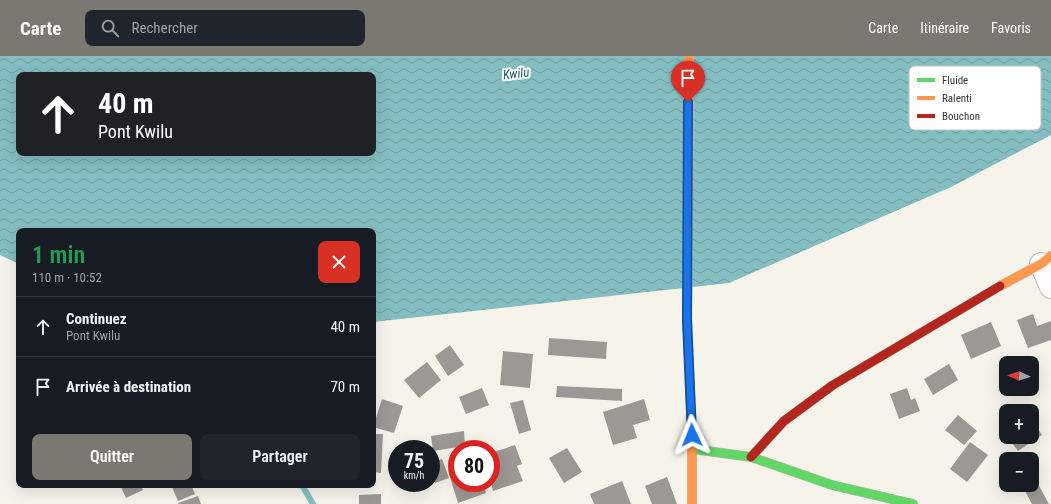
<!DOCTYPE html>
<html lang="fr">
<meta charset="utf-8">
<style>
body{margin:0;font-family:"Roboto Condensed",sans-serif;background:#20242c;color:#f1f3f6;height:100vh;display:flex;flex-direction:column;font-size:15px;white-space:nowrap}
*{box-sizing:border-box;margin:0}
p{font-size:13px;color:#9ea1a6}
.icon{flex:none;width:22px;height:22px;fill:none;stroke:currentColor;stroke-width:2;stroke-linecap:round;stroke-linejoin:round}
.map{position:relative;flex:1;overflow:hidden}
.details{position:absolute;left:16px;top:172px;width:360px;height:260px;display:flex;flex-direction:column;background:#171b24;border-radius:8px;box-shadow:0 4px 16px #0002}
.details>*{flex:none}
.hud{position:absolute;left:16px;top:16px;width:360px;height:84px;border-radius:8px;box-shadow:0 4px 16px #0002;background:#202124;color:#fff;overflow:hidden}
.needle{width:26px;rotate:273deg}
.tools{position:absolute;left:999px;top:300px;display:grid;gap:8px}
.tools a{display:grid;place-items:center;width:40px;height:40px;border-radius:8px;background:#171b24;box-shadow:0 4px 16px #0002;font-size:20px}
.speed{position:absolute;left:388px;top:384px;display:flex;gap:8px;font-size:20px;font-weight:700;text-align:center}
.speed>*{display:grid;place-content:center;width:52px;height:52px;border-radius:50%;background:#171b24;box-shadow:0 4px 16px #0002;line-height:1}
.speed small{font-size:10px;font-weight:400}
.speed .limit{border:6px solid #d22;background:#fff;color:#111}
.pin{position:absolute;display:grid;place-items:center;width:34px;height:34px;color:#fff;margin:-41px -17px;border-radius:50% 50% 50% 0;rotate:-45deg;box-shadow:0 0 4px #0007}
.pin .icon{rotate:45deg}
.me{position:absolute;width:44px;margin:-22px;rotate:358deg;stroke-linejoin:round;filter:drop-shadow(0 0 3px #0008)}
.turn{display:flex;align-items:center;gap:14px;height:84px;padding:0 16px;font-size:18px}
.turn .icon{width:52px;height:52px;stroke-width:2.5}
.turn b{display:block;font-size:28px;line-height:34px}
.round{display:grid;place-items:center;flex:none;width:42px;height:42px;border-radius:8px;background:#20242c}
.headline{display:flex;align-items:center;justify-content:space-between;height:68px;padding:0 16px}
h1{font-size:24px;font-weight:600;line-height:30px;color:#1e9e55}
.cta{display:flex;gap:8px;margin-top:auto;padding:8px 16px}
.cta a{flex:1;height:46px;border-radius:8px;background:#7b7872;color:#fff;font-size:16px;font-weight:600;line-height:46px;text-align:center}
.cta a+a{background:#20242c;color:#f1f3f6}
ul{padding:0;list-style:none}
li{display:flex;align-items:center;gap:12px;height:60px;padding:0 16px;border-top:1px solid #363941}
li div{flex:1}
li b{display:block;font-size:15px}
li em{font-style:normal}
header{display:flex;align-items:center;gap:24px;box-sizing:border-box;height:56px;padding:0 20px;background:#7b7872;color:#fff}
header strong{font-size:19px}
nav{display:flex;gap:22px;margin-inline-start:auto;font-size:14px}
.search{width:280px;height:36px;background:#20242c;display:flex;align-items:center;gap:10px;box-sizing:border-box;padding:0 14px;border-radius:8px;color:#9ea1a6;font-size:15px}
.map>svg:first-child{display:block}
</style>
<header>
<strong>Carte</strong>
<div class="search"><svg class="icon" aria-label="search" viewBox="0 0 24 24"><circle cx="10" cy="10" r="6"/><path d="M15 15l6 6"/></svg>Rechercher</div>
<nav><a>Carte</a><a>Itinéraire</a><a>Favoris</a></nav>
</header>
<div class="map">
<svg width="1051" height="448" viewBox="0 0 1051 448">
<defs>
<pattern id="water-waves" width="16" height="10" patternUnits="userSpaceOnUse"><rect width="16" height="10" fill="#85bec2"/><path d="M0 5q4-4 8 0t8 0" fill="none" stroke="#6e9b9e"/></pattern>
</defs>
<rect width="100%" height="100%" fill="#f6f3eb"/>
<path fill="url(#water-waves)" fill-rule="evenodd" d="M0,0h1051v79l-100,52 -222,96 -356,39v-91h-354v33l-19,-9zM19,19h354v78h-354z"/>
<g fill="none" stroke-linecap="round" stroke-linejoin="round">
<path stroke="#85bec2" stroke-width="6" d="M302,429l11,19"/>
</g>
<path fill="#9c9994" d="M1033,258l4,12 14,-5v19l-23,8 -11,-28z
M991,266l10,24 -30,13 -10,-24z
M549,282l58,4 -1,17 -58,-4z
M450,289l14,20 -16,11 -13,-20z
M503,295l30,3 -3,34 -30,-3z
M427,306l14,18 -22,18 -15,-18z
M949,308l9,16 -25,15 -9,-16z
M557,330l65,3v12l-66,-4z
M482,332l7,17 -23,9 -7,-17z
M907,332l4,12 4,-2 5,13 -21,8 -9,-25z
M382,343l21,7 -9,27 -21,-6z
M644,343l6,21 -17,5 4,13 -24,7 -10,-33z
M523,344l8,30 -12,4 -9,-31z
M958,359l19,16 -13,14 -19,-15z
M1032,364l10,15 -24,16 -9,-12 3,-2h20z
M464,375l1,15 -32,5 -2,-15z
M373,378h10l-2,39 -8,-1z
M970,386l18,13 -21,27 -17,-13z
M515,389l7,19 -5,2 6,15 -30,10 -2,-8v-30z
M567,392l15,24 -18,11 -15,-25z
M442,403l7,19 -14,5 -4,-10v-10z
M457,416v11h26l3,10 -28,10 -9,-29z
M667,421l10,27h-25l-7,-18z
M622,425l9,23h-37l-4,-10z
M1038,428l11,20h-17l-7,-13z
M120,429h20l3,5 -17,8z
M171,429h20l4,9 -17,7z
M381,438v10h-22v-9z
M198,440l3,8h-22l-1,-1z"/>
<g fill="none" stroke-linecap="round" stroke-linejoin="round">
<g stroke="#c0beb8" stroke-width="24">
<path id="street" d="M1041,208l10,23"/>
</g>
<g stroke="#c0beb8" stroke-width="10">
<path id="fast" d="M688,175l-1,88 5,118
M693,393l58,8 81,28 81,19"/>
</g>
<g stroke="#c0beb8" stroke-width="10">
<path id="slow" d="M688,175l1,-175
M1000,230l41,-22 10,-8
M692,448v-67"/>
</g>
<g stroke="#c0beb8" stroke-width="10">
<path id="jam" d="M751,401l33,-36 49,-36 167,-99"/>
</g>
<use href="#street" stroke="#fefdfc" stroke-width="22"/>
<use href="#fast" stroke="#63d668" stroke-width="9"/>
<use href="#slow" stroke="#ff974d" stroke-width="9"/>
<use href="#jam" stroke="#b3261e" stroke-width="9"/>
</g>
<g fill="none" stroke-linecap="round" stroke-linejoin="round">
<g stroke="#114b97" stroke-width="10">
<path id="route" d="M688,46l-1,217 5,116"/>
</g>
<use href="#route" stroke="#1a73e8" stroke-width="7"/>
</g>
<g text-anchor="middle" stroke-width="4" stroke-linejoin="round" paint-order="stroke">
<g font-size="13" font-style="italic" fill="#1d6269" stroke="#fff">
<text transform="translate(516 17) rotate(-7)" y="5">Kwilu</text>
</g>
</g>
<rect x="909" y="10" width="132" height="64" rx="6" fill="#fff" stroke="#c4c3c1" stroke-width="1"/>
<rect x="917" y="22" width="18" height="4" fill="#63d668"/>
<rect x="917" y="40" width="18" height="4" fill="#ff974d"/>
<rect x="917" y="58" width="18" height="4" fill="#b3261e"/>
<g font-size="11" fill="#393631">
<text x="942" y="28">Fluide</text>
<text x="942" y="46">Ralenti</text>
<text x="942" y="64">Bouchon</text>
</g>
</svg>
<div class="tools">
<a><svg class="needle" viewBox="-14 -14 28 28"><path d="M0-13l5 13h-10z" fill="#e53935"/><path d="M0 13l5-13h-10z" fill="#9ea1a6"/></svg></a>
<a>+</a>
<a>−</a>
</div>
<div class="speed"><div>75<small>km/h</small></div><div class="limit">80</div></div>
<div class="pin" style="left:688px;top:46px;background:#d93025"><svg class="icon" aria-label="arrive" viewBox="0 0 24 24"><path d="M6 21V4h12l-3 4 3 4H6"/></svg></div>
<svg class="me" style="left:692px;top:379px" viewBox="-20 -20 40 40"><path d="M0-17L14 15 0 8-14 15z" fill="#1a73e8" stroke="#fff" stroke-width="4"/></svg>
<div class="hud">
<div class="turn"><svg class="icon" aria-label="ahead" viewBox="0 0 24 24"><path d="M12 20V5M6 11l6-6 6 6"/></svg><div><b>40 m</b>Pont Kwilu</div></div>
</div>
<section class="details">
<div class="headline"><div><h1>1 min</h1><p>110 m · 10:52</p></div><a class="round" style="background:#d93025;color:#fff"><svg class="icon" aria-label="close" viewBox="0 0 24 24"><path d="M6 6l12 12M18 6L6 18"/></svg></a></div>
<ul>
<li><svg class="icon" aria-label="ahead" viewBox="0 0 24 24"><path d="M12 20V5M6 11l6-6 6 6"/></svg><div><b>Continuez</b><p>Pont Kwilu</p></div><em>40 m</em></li>
<li><svg class="icon" aria-label="arrive" viewBox="0 0 24 24"><path d="M6 21V4h12l-3 4 3 4H6"/></svg><div><b>Arrivée à destination</b></div><em>70 m</em></li>
</ul>
<div class="cta"><a>Quitter</a><a>Partager</a></div>
</section>
</div>
